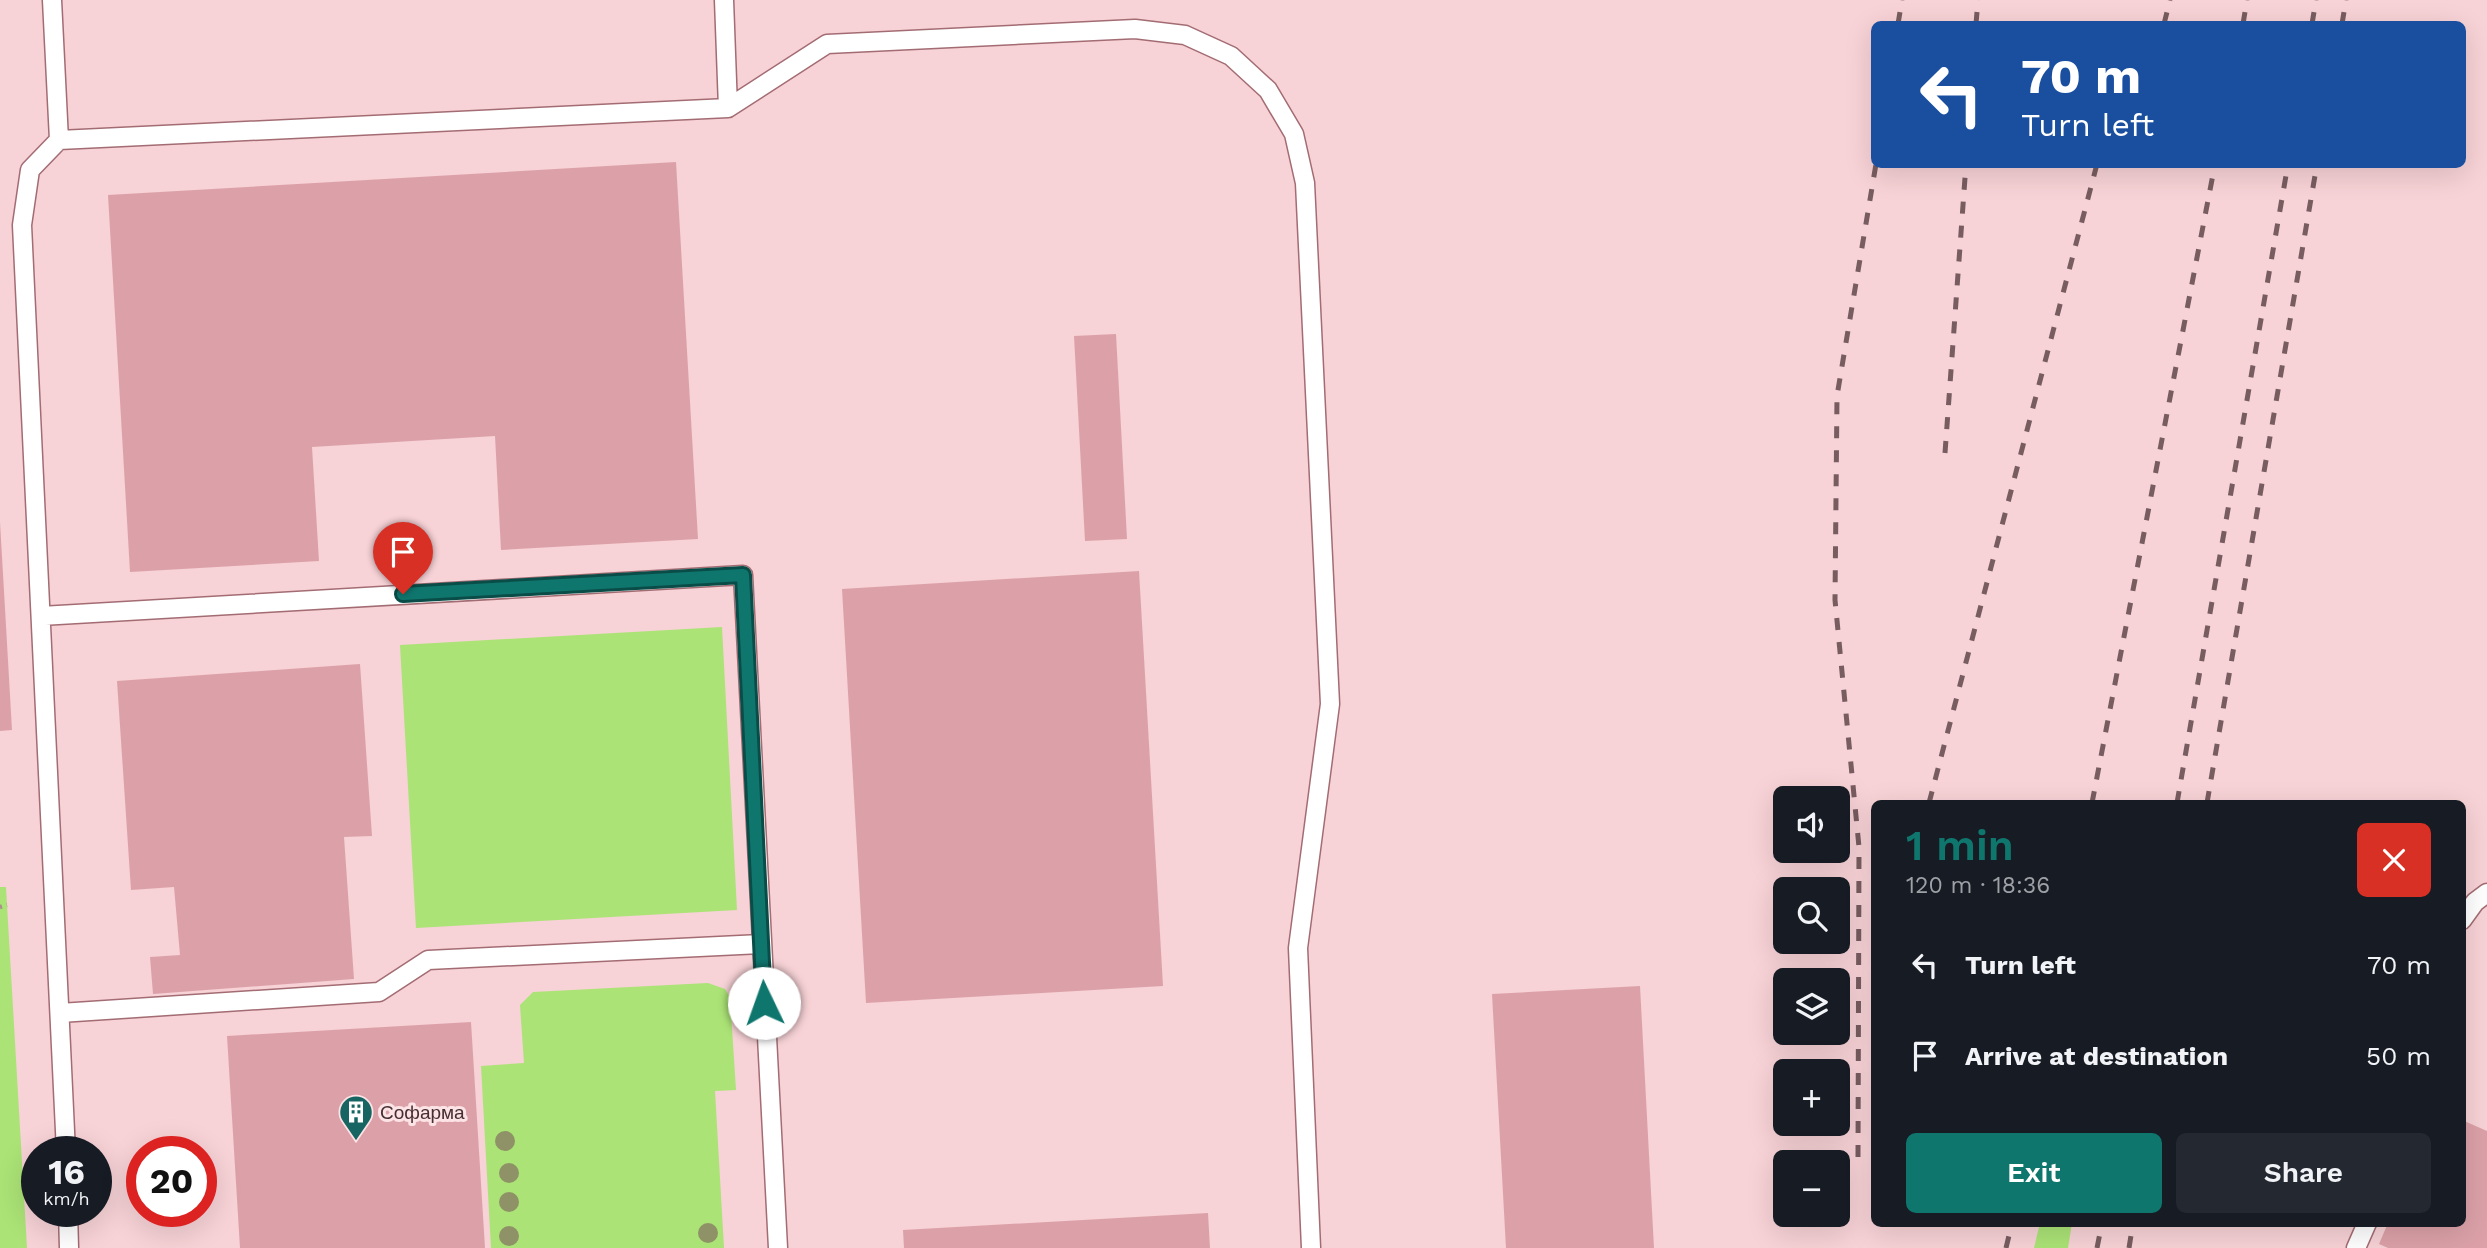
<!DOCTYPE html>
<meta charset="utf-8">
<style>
body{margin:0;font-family:"Work Sans",sans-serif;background:#242831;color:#f1f3f6;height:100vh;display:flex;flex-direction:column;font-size:26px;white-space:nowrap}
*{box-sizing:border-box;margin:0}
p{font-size:23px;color:#9ea1a6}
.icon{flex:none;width:38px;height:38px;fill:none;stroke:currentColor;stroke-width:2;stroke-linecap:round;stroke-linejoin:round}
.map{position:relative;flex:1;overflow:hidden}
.side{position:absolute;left:1871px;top:800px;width:595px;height:427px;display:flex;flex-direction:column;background:#171b24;border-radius:10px;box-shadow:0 7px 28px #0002}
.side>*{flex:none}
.banner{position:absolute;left:1871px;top:21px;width:595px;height:147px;border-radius:10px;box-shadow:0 7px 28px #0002;background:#1a4fa0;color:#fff;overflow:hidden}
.controls{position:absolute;left:1773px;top:786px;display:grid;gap:14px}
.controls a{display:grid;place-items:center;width:77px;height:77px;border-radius:10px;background:#171b24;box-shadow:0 7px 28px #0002;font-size:35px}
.speed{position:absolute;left:21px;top:1136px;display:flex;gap:14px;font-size:35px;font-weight:700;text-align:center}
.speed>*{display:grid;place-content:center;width:91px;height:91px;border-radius:50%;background:#171b24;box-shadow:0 7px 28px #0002;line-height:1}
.speed small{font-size:18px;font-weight:400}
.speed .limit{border:10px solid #d22;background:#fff;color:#111}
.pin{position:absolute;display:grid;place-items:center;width:60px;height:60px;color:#fff;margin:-72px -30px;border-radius:50% 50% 50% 0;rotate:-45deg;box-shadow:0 0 7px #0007}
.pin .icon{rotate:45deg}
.me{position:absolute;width:77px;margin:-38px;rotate:357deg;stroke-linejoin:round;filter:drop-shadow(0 0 5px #0008)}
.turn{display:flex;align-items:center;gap:24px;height:147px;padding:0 35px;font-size:32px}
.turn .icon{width:91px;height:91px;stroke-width:2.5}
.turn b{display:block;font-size:49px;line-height:60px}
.round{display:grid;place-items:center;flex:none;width:74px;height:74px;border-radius:10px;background:#242831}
.overview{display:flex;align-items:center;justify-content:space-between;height:119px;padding:0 35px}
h1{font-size:42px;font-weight:600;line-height:52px;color:#0f766e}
.action{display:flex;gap:14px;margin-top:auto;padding:14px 35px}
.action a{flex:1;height:80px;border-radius:10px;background:#0f766e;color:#fff;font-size:28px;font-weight:600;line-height:80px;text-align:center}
.action a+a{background:#242831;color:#f1f3f6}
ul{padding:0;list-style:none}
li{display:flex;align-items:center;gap:21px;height:91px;padding:0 35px}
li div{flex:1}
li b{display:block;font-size:26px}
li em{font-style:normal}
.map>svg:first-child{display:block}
</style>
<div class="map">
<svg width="2487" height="1248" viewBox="0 0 2487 1248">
<rect width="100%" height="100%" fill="#f7d2d6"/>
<path fill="#abe376" d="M722,627l15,283 -321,18 -16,-283z
M0,887h6l1,18 20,343h-27z
M708,983l17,6 5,8 6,93 -21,1 9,157h-233l-10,-182 43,-3 -4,-58 13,-13z
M2040,1223h32l-4,25h-34z"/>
<path fill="#dca1a8" d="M676,162l22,377 -197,11 -6,-114 -183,11 7,114 -189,11 -22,-377z
M1116,334l11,205 -42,2 -11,-205z
M0,522l12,208 -12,1z
M1139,571l24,415 -297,17 -24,-414z
M360,664l12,172 -28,1 10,142 -201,15 -3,-37 30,-2 -6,-68 -43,3 -14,-209z
M1640,986l14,262h-148l-14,-254z
M471,1022l14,226h-245l-13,-212z
M2462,1120l25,11v117h-99l-9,-4 9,-21h74z
M1208,1213l2,35h-306l-1,-18z"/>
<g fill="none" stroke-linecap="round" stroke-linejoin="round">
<g stroke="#a36c73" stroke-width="21">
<path id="service" d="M52,0l7,140
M724,0l4,108
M41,616l702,-41 35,673
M2462,920l13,-18 12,-9
M60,1013l319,-21 49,-32 333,-16
M66,1152l-44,-927 8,-55 29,-30 669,-32 99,-64 308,-15 50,6 46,21 37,34 26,44 11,49 25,521 -32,244 13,300
M68,1211l1,37
M2356,1248l11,-25"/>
</g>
<path stroke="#ab8c8f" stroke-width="4.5" stroke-dasharray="2 5" stroke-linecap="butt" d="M0,907l7,-2"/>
<use href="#service" stroke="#fff" stroke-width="18"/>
<path stroke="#785d60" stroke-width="5" stroke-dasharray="12 12" stroke-linecap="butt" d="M1898,24l4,-24
M1976,24l2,-24
M2164,24l6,-24
M2243,24l4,-24
M2312,24l4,-24
M2342,24l4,-24
M1945,453l21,-289
M1929,803l168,-639
M2092,803l123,-639
M2177,803l111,-639
M2207,803l110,-639
M1858,1157l1,-310 -24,-247 2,-204 39,-232
M2006,1248l6,-25
M2097,1248l5,-25
M2129,1248l4,-25"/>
</g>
<g fill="#8f9267">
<circle cx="505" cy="1141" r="10"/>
<circle cx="509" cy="1173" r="10"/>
<circle cx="509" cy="1202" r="10"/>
<circle cx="708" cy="1233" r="10"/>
<circle cx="509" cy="1236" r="10"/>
</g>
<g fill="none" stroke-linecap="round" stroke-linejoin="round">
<g stroke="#0a4d48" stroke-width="18">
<path id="route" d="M403,594l340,-19 21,428"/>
</g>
<use href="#route" stroke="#0f766e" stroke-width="12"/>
</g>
<defs>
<g id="building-pin" transform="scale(1.75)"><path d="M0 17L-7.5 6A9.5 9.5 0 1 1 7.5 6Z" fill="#176562" stroke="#fce3e5"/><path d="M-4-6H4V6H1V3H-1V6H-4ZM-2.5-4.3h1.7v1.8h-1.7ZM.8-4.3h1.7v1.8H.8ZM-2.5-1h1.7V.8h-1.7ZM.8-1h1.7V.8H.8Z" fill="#fff"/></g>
</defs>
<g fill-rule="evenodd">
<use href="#building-pin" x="356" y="1112"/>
</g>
<g text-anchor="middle" stroke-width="6" stroke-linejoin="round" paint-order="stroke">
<g font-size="19" fill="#462e31" stroke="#fce3e5" text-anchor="start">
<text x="380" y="1119">Софарма</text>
</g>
</g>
</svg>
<div class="controls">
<a><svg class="icon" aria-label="sound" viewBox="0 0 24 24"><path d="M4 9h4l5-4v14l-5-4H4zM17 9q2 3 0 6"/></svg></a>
<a><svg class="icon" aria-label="search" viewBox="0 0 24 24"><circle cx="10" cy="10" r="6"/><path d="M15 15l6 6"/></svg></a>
<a><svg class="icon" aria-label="layers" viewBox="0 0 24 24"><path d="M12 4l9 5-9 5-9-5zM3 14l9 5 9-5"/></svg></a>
<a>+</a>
<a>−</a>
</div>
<div class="speed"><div>16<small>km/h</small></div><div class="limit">20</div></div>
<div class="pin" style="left:403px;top:594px;background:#d93025"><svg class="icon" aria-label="arrive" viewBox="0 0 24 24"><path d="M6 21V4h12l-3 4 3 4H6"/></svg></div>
<svg class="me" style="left:764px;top:1003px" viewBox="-20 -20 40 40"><circle r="19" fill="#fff"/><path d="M0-13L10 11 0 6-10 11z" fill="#0f766e"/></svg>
<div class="banner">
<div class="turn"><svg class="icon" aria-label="left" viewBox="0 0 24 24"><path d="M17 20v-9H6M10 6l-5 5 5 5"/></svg><div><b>70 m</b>Turn left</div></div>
</div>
<section class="side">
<div class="overview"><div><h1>1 min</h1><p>120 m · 18:36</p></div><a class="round" style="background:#d93025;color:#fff"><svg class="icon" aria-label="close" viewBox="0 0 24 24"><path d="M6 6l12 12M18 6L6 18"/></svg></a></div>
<ul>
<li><svg class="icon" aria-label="left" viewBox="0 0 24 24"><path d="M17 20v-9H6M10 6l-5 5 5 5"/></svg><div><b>Turn left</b></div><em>70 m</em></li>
<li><svg class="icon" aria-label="arrive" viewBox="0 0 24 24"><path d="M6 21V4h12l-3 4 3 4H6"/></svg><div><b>Arrive at destination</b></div><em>50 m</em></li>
</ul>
<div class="action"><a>Exit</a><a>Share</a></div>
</section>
</div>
